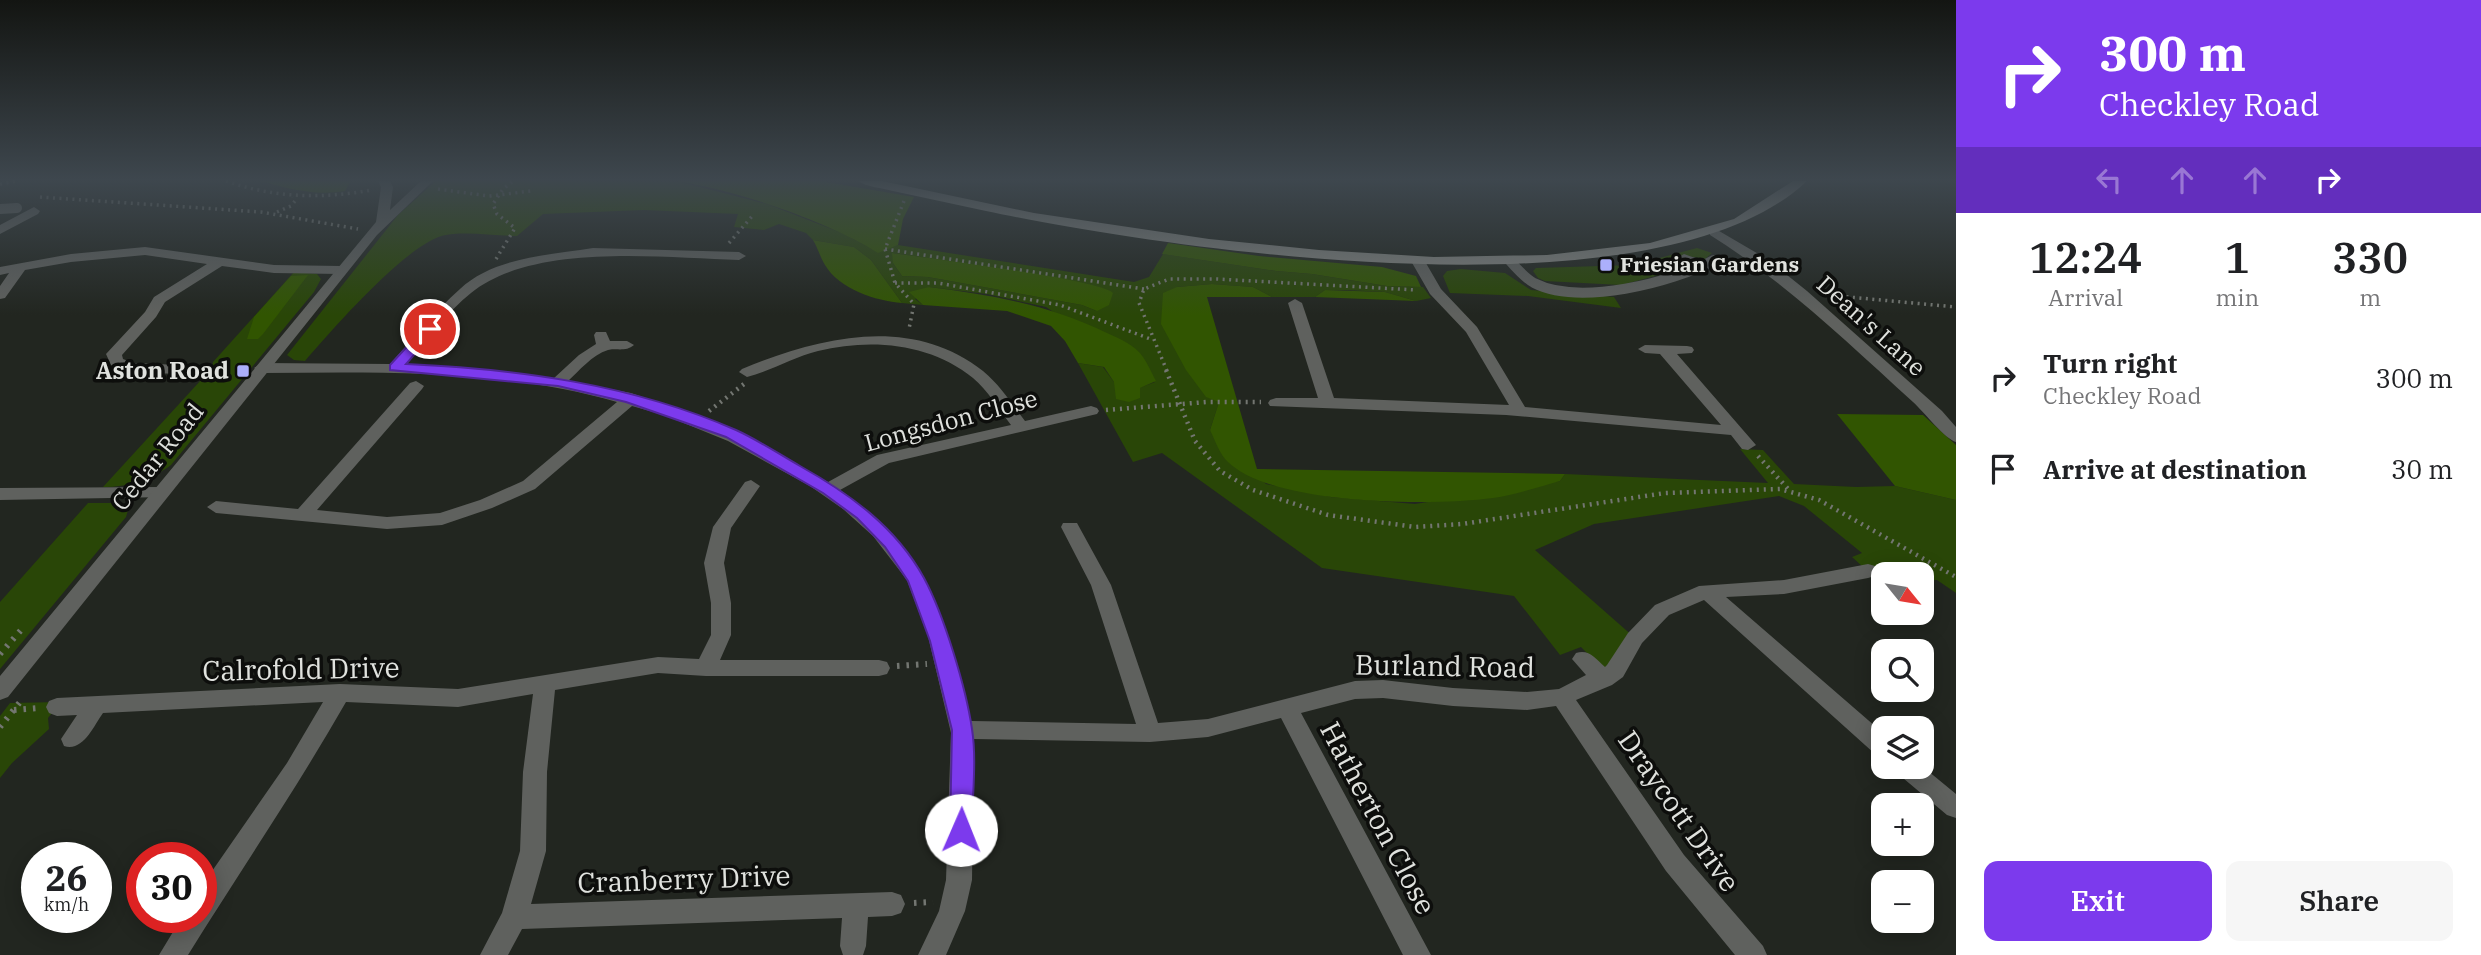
<!DOCTYPE html>
<meta charset="utf-8">
<style>
body{margin:0;font-family:"IBM Plex Serif",serif;background:#f6f6f6;color:#202124;height:100vh;display:flex;flex-direction:column;font-size:26px;white-space:nowrap}
*{box-sizing:border-box;margin:0}
p{font-size:23px;color:#757577}
.icon{flex:none;width:38px;height:38px;fill:none;stroke:currentColor;stroke-width:2;stroke-linecap:round;stroke-linejoin:round}
.map{position:relative;flex:1;overflow:hidden}
.panel{display:flex;flex-direction:column;background:#fff;width:525px}
.panel>*{flex:none}
.top-card{background:#7c3aed;color:#fff;overflow:hidden}
.needle{width:46px;rotate:120deg}
.buttons{position:absolute;left:1871px;top:562px;display:grid;gap:14px}
.buttons a{display:grid;place-items:center;width:63px;height:63px;border-radius:14px;background:#fff;box-shadow:0 4px 18px #0003;font-size:35px}
.speed{position:absolute;left:21px;top:842px;display:flex;gap:14px;font-size:35px;font-weight:700;text-align:center}
.speed>*{display:grid;place-content:center;width:91px;height:91px;border-radius:50%;background:#fff;box-shadow:0 4px 18px #0003;line-height:1}
.speed small{font-size:18px;font-weight:400}
.speed .limit{border:10px solid #d22;background:#fff;color:#111}
.pin{position:absolute;display:grid;place-items:center;width:60px;height:60px;color:#fff;margin:-30px;border:4px solid #fff;border-radius:50%;box-shadow:0 2px 7px #0007}
.me{position:absolute;width:77px;margin:-38px;rotate:1deg;stroke-linejoin:round;filter:drop-shadow(0 0 5px #0008)}
.turn{display:flex;align-items:center;gap:24px;height:147px;padding:0 28px;font-size:32px}
.turn .icon{width:91px;height:91px;stroke-width:2.5}
.turn b{display:block;font-size:49px;line-height:60px}
.lanes{display:flex;align-items:center;height:66px;padding:0 28px;background:#0003;justify-content:center;gap:35px;direction:ltr}
.lanes .off{opacity:.35}
.eta{display:flex;justify-content:space-evenly;align-items:center;height:119px;text-align:center}
.eta b{font-size:42px;font-weight:600;line-height:49px}
.cta{display:flex;gap:14px;margin-top:auto;padding:14px 28px}
.cta a{flex:1;height:80px;border-radius:14px;background:#7c3aed;color:#fff;font-size:28px;font-weight:600;line-height:80px;text-align:center}
.cta a+a{background:#f6f6f6;color:#202124}
ul{padding:0;list-style:none}
li{display:flex;align-items:center;gap:21px;height:91px;padding:0 28px}
li div{flex:1}
li b{display:block;font-size:26px}
li em{font-style:normal}
main{display:flex;flex:1;min-height:0}
.map>svg:first-child{display:block}
</style>
<main>
<div class="map">
<svg width="1956" height="955" viewBox="0 0 1956 955">
<rect width="100%" height="100%" fill="#222620"/>
<path fill="#294607" fill-rule="evenodd" d="M436,181l244,1 87,22 75,29 36,19 20,-7 236,37 15,-5 14,-23 113,17 36,3 75,12 36,1 8,11 -15,3 -31,-9 -40,-2h-20l-10,7h-43l-19,-10 -41,-3 -35,3 42,115 -9,28 56,54 65,13 84,7 145,-23 5,-7 203,9 -28,-34 23,1 31,34 62,3 39,-1 61,14v93l-19,-13 -15,1v-7h-39v11l-31,-28 10,-4 -58,-47 -25,-10 -185,28 -59,26 100,88 -26,37 -28,-28 -21,8 -46,-59 -192,-28 -160,-115 -29,9 -55,-99 25,4 11,15 25,6 16,-6 -109,-75 -59,-13 -58,-7 -14,12 8,6 -21,-2 -31,-43 -17,-13 -41,-7 -7,-7 -27,-9 -15,6 -30,-3 4,-13 -94,-4 -101,4 -26,22c-23,0 -49,-5 -71,-1 -36,5 -116,97 -141,126l-11,-1 -7,-5 111,-140zM893,253l174,27 30,31 -15,-6 -154,-28 -26,-1 -9,-13z
M1697,248l15,5 -7,6 -18,-3 -10,3 9,9 -65,17 -76,-4 -7,-3 -5,-7 3,-3 97,-3z
M1461,269l44,4 26,17 83,7 7,11 -93,-12 -78,-3 -7,-17 4,-5z
M294,272l23,2 4,5 -7,13 -143,173c-22,16 -42,22 -68,22l109,-119 1,-6z
M88,503h26l15,4 -3,10 -126,152v-67z
M61,702l-13,16 1,11 -37,34 -12,15v-62l10,-13z"/>
<path fill="#315501" d="M261,181h90l-6,10c-29,5 -56,-2 -84,-10z
M676,181h144l94,16 -11,22 -5,26 -20,8c-48,-31 -145,-64 -202,-72z
M813,240l41,7 17,13 31,43c-26,-2 -63,-14 -77,-38 -5,-8 -7,-17 -12,-25z
M1168,243l91,13 123,11 34,9 5,11 -34,-1 -75,-12 -36,-3 -114,-17z
M892,253c34,5 206,26 221,40l-4,12 -12,6 -15,-6 -154,-28 -26,-1 -9,-13z
M308,275l-45,59 -5,5h-11l7,-22 37,-41z
M1212,284l41,3 19,10h-65l50,172 308,5 -5,7c-22,6 -45,14 -67,17 -60,8 -220,8 -265,-36 -8,-7 -13,-22 -18,-32l9,-28 -13,-5 -20,-27 -25,-46 2,-31 14,-6z
M929,287c63,8 121,18 178,46 13,6 28,12 36,24 5,7 9,17 13,24l-16,7v10l-11,4 -13,-3 -2,-17 -10,-15 -26,-4 -13,-22 -14,-15 -44,-15 -84,-6 -14,-13z
M1325,290l60,2 31,9 -101,-4z
M1837,414l86,1 33,30v55l-61,-14z"/>
<g fill="none" stroke-linecap="round" stroke-linejoin="round">
<path stroke="#737671" stroke-width="3.5" stroke-dasharray="2 4.5" stroke-linecap="butt" d="M226,181c49,17 95,18 146,9
M0,184l17,-3
M438,189l51,7 42,-5
M40,197l221,15 97,17
M904,201l-19,48 10,34 19,21 -5,25
M277,212l14,-6 4,-5 -2,-4
M729,243l25,-29
M885,249l259,40
M496,259l19,-31 -18,-14 -4,-10 10,-15 10,-8
M895,283h43l122,22 93,35
M1827,295l129,12
M1167,371l-28,-68 5,-14 25,-10h48l199,11"/>
<path stroke="#737671" stroke-width="4.5" stroke-dasharray="2 5" stroke-linecap="butt" d="M1166,370l29,71 25,30 33,19 75,25 87,12 47,-3 203,-31 115,-4 39,11 137,77
M1106,410l101,-8h54
M709,411l35,-27
M1758,456l32,35"/>
<path stroke="#737671" stroke-width="6" stroke-dasharray="2.5 7" stroke-linecap="butt" d="M0,654l22,-25
M897,666l30,-2
M14,710l24,-2
M0,727l20,-25
M914,903l19,-1"/>
<path stroke="#5f615e" stroke-width="10" d="M0,209l17,-1
M1510,261c7,8 15,17 24,22 45,23 138,0 180,-23"/>
<path fill="#5f615e" fill-rule="evenodd" d="M34,207l6,4 -2,3 -38,20v-9z
M145,247l129,18 67,1 7,4 -7,4 -67,-1 -52,-7 -57,36 -9,15 -34,38 1,4 10,4 69,3 3,3 -8,5 -66,-1 -20,-8 -5,-11 39,-42 9,-15 53,-33 -62,-9 -74,7 -46,8 -20,28 -5,1v-13l9,-13 -9,2v-8l71,-13z
M593,248l146,4 7,4 -7,4c-76,-2 -205,-18 -268,33 -23,18 -45,49 -65,72l66,3 81,11 26,-24 17,-11 -2,-9 2,-3h10l4,9h17l7,4c-8,7 -16,3 -26,5 -16,5 -29,21 -40,31l63,12 44,15 65,25 88,49 49,-27 134,-30c-12,-16 -23,-34 -38,-47 -43,-35 -102,-40 -155,-27 -24,6 -47,20 -71,26l-8,-5 3,-3c77,-32 169,-55 241,2 17,14 29,33 42,50l66,-15 6,2 2,3 -2,3 -208,49 -49,27c91,65 105,128 131,231l165,3 -45,-139 -30,-58 2,-4h14l34,62 47,138 50,-4 147,-38 28,-1 70,8 74,4 32,-3 27,-14 -14,-16 4,-6c13,-4 19,5 29,14l2,-2 21,-32 27,-28 44,-19 85,-6 84,-16 7,2 3,5 -3,5 -7,2 -84,16 -58,3 157,136v23l-8,-2 -171,-154 -35,15 -27,28 -19,34 -11,8 -36,15 108,155 79,91 4,9h-32l-69,-84 -110,-165 -29,4 -74,-4 -70,-8 -28,1 -54,14 130,242h-28l-122,-237 -73,19 -58,5 -176,-3 -2,141 -7,31 -19,44h-28l21,-44 7,-31 5,-147 -23,-97 -21,-56 -34,-44 -30,-27 -33,-23 -82,-45 -64,-26 -32,-9 -97,83 -43,19 -50,17 -55,4 -171,-16 -9,-6 9,-6 82,8 112,-126 6,-2 8,5 -2,3 -105,121 70,7 53,-4 40,-13 43,-19 94,-79c-114,-33 -237,-30 -355,-29l-8,-5 8,-5 128,1c23,-25 45,-53 70,-75 34,-32 90,-34 133,-41z
M1684,254l25,9 2,3 -7,4 -25,-9 -2,-3z
M1418,257l5,1 18,31 36,38 48,80 196,18 -61,-71 -15,-1 -7,-4 7,-4 42,1 5,1 2,3 -2,3 -15,1 79,91 -8,5 -6,-1 -11,-14 -225,-20 -236,-9 -2,-3 2,-3 6,-2h42l-30,-95 7,-4 7,4 32,95 175,7 -43,-73 -36,-38 -19,-33z
M751,480l9,6 -29,42 -7,35 7,40v32l-11,25h159l8,2 3,6 -3,6 -8,2h-173l-48,-3 -103,17 -8,82 -1,79 -15,53 361,-12 9,3 4,9 -4,9 -9,3 -24,1 -2,29 -3,9h-20l-3,-9 2,-28 -320,11 -14,26h-28l22,-42 18,-62 3,-79 10,-78 -75,13 -112,-5c-49,86 -106,169 -158,253h-29l23,-38h19v-30l86,-124 36,-61 -220,11c-10,14 -20,39 -39,33l-3,-7 16,-24 -20,1 -8,-3 -3,-6 3,-6 8,-3 283,-14 118,5 200,-32 41,2 12,-24v-32l-7,-40 9,-36 32,-45z
M161,487l9,6 -3,4 -167,3v-12z
M1894,766h28l34,28v24l-9,-3 -50,-42z"/>
<path fill="#5f615e" fill-rule="evenodd" d="M378,181h12l3,6 -3,23 31,-29h12l-56,54 -369,462 -8,3v-24l376,-454 5,-35z
M1714,228l53,31 40,32 135,120 14,16v15c-11,-3 -32,-30 -43,-40 -66,-60 -128,-120 -203,-167v-6z"/>
<path fill="#81837f" fill-rule="evenodd" d="M858,181h24l152,32 175,26 110,11 115,7 113,-2 103,-12 84,-24 59,-38h14c-149,141 -631,70 -821,30 -31,-7 -62,-13 -93,-20 -11,-3 -26,-4 -35,-10z"/>
</g>
<linearGradient id="sky" x2="0" y2="1"><stop stop-color="#131512"/><stop offset="0.57" stop-color="#3e474e"/><stop offset="1" stop-color="#3e474e" stop-opacity="0"/></linearGradient>
<rect width="1956" height="315" fill="url(#sky)"/>
<path fill="#7c3aed" stroke="#51269a" stroke-width="2" d="M430,325l7,4 -31,35c112,5 225,20 330,66 22,10 43,24 64,36 50,28 96,61 124,112 20,37 42,110 48,151 5,32 0,68 0,101l-3,7 -8,3 -8,-3 -3,-7 2,-100 -22,-89 -22,-60 -23,-34 -28,-29 -34,-25 -97,-56 -100,-35 -68,-16 -168,-16v-5l36,-39z"/>
<g fill="#acaffb" stroke="#0d0e0c" stroke-width="2.5">
<rect x="1599" y="258" width="14" height="14" rx="3.5"/>
<rect x="236" y="364" width="14" height="14" rx="3.5"/>
</g>
<g text-anchor="middle" stroke-width="7" stroke-linejoin="round" paint-order="stroke">
<g font-size="21" font-weight="bold" fill="#e0e2de" stroke="#0d0e0c" text-anchor="start">
<text x="1620" y="272">Friesian Gardens</text>
</g>
<g font-size="24" fill="#e0e2de" stroke="#0d0e0c">
<text transform="translate(1871 326) rotate(42)" y="8">Dean's Lane</text>
<text transform="translate(951 421) rotate(-15)" y="8">Longsdon Close</text>
<text transform="translate(158 457) rotate(-51)" y="8">Cedar Road</text>
</g>
<g font-size="24" font-weight="bold" fill="#e0e2de" stroke="#0d0e0c" text-anchor="end">
<text x="229" y="379">Aston Road</text>
</g>
<g font-size="28" fill="#e0e2de" stroke="#0d0e0c">
<text transform="translate(1445 666) rotate(1)" y="10">Burland Road</text>
<text transform="translate(301 669) rotate(-1)" y="10">Calrofold Drive</text>
<text transform="translate(1679 811) rotate(55)" y="10">Draycott Drive</text>
<text transform="translate(1378 818) rotate(62)" y="10">Hatherton Close</text>
<text transform="translate(684 879) rotate(-2)" y="10">Cranberry Drive</text>
</g>
</g>
</svg>
<div class="buttons">
<a><svg class="needle" viewBox="-14 -14 28 28"><path d="M0-13l5 13h-10z" fill="#e53935"/><path d="M0 13l5-13h-10z" fill="#757577"/></svg></a>
<a><svg class="icon" aria-label="search" viewBox="0 0 24 24"><circle cx="10" cy="10" r="6"/><path d="M15 15l6 6"/></svg></a>
<a><svg class="icon" aria-label="layers" viewBox="0 0 24 24"><path d="M12 4l9 5-9 5-9-5zM3 14l9 5 9-5"/></svg></a>
<a>+</a>
<a>−</a>
</div>
<div class="speed"><div>26<small>km/h</small></div><div class="limit">30</div></div>
<div class="pin" style="left:430px;top:329px;background:#d93025"><svg class="icon" aria-label="arrive" viewBox="0 0 24 24"><path d="M6 21V4h12l-3 4 3 4H6"/></svg></div>
<svg class="me" style="left:961px;top:830px" viewBox="-20 -20 40 40"><circle r="19" fill="#fff"/><path d="M0-13L10 11 0 6-10 11z" fill="#7c3aed"/></svg>
</div>
<section class="panel">
<div class="top-card">
<div class="turn"><svg class="icon" aria-label="right" viewBox="0 0 24 24"><path d="M7 20v-9h11M14 6l5 5-5 5"/></svg><div><b>300 m</b>Checkley Road</div></div>
<div class="lanes"><svg class="icon off" aria-label="left" viewBox="0 0 24 24"><path d="M17 20v-9H6M10 6l-5 5 5 5"/></svg><svg class="icon off" aria-label="ahead" viewBox="0 0 24 24"><path d="M12 20V5M6 11l6-6 6 6"/></svg><svg class="icon off" aria-label="ahead" viewBox="0 0 24 24"><path d="M12 20V5M6 11l6-6 6 6"/></svg><svg class="icon" aria-label="right" viewBox="0 0 24 24"><path d="M7 20v-9h11M14 6l5 5-5 5"/></svg></div>
</div>
<div class="eta">
<div><b>12:24</b><p>Arrival</p></div>
<div><b>1</b><p>min</p></div>
<div><b>330</b><p>m</p></div>
</div>
<ul>
<li><svg class="icon" aria-label="right" viewBox="0 0 24 24"><path d="M7 20v-9h11M14 6l5 5-5 5"/></svg><div><b>Turn right</b><p>Checkley Road</p></div><em>300 m</em></li>
<li><svg class="icon" aria-label="arrive" viewBox="0 0 24 24"><path d="M6 21V4h12l-3 4 3 4H6"/></svg><div><b>Arrive at destination</b></div><em>30 m</em></li>
</ul>
<div class="cta"><a>Exit</a><a>Share</a></div>
</section>
</main>
